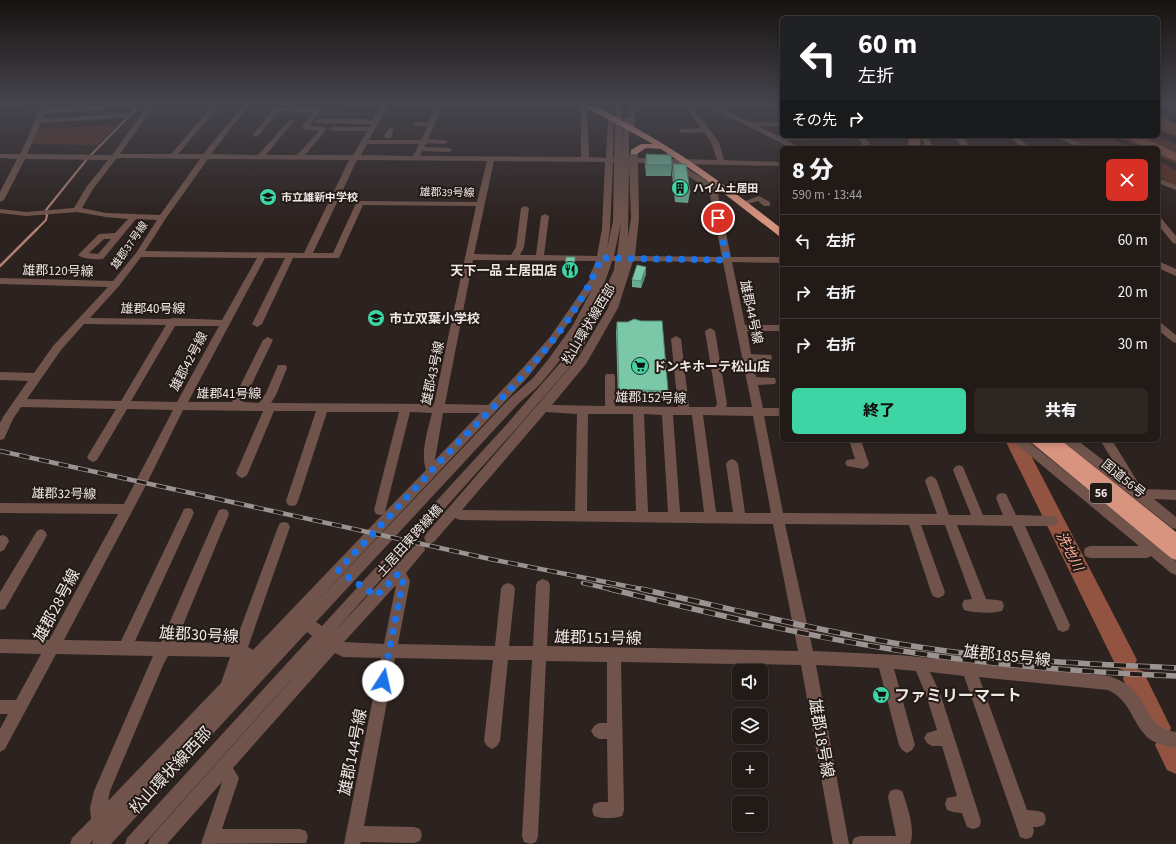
<!DOCTYPE html>
<html lang="ja">
<meta charset="utf-8">
<style>
body{margin:0;font-family:"Source Sans 3","Noto Sans JP",sans-serif;background:#2d2724;color:#f1f3f6;height:100vh;display:flex;flex-direction:column;font-size:15px;white-space:nowrap}
*{box-sizing:border-box;margin:0}
p{font-size:13px;color:#a2a1a1}
.icon{flex:none;width:22px;height:22px;fill:none;stroke:currentColor;stroke-width:2;stroke-linecap:round;stroke-linejoin:round}
.map{position:relative;flex:1;overflow:hidden}
.sheet{position:absolute;left:780px;top:146px;width:380px;height:296px;display:flex;flex-direction:column;background:#211a17;border-radius:6px;box-shadow:0 2px 6px #0003,0 0 0 1px #3e3836}
.sheet>*{flex:none}
.top-card{position:absolute;left:780px;top:16px;width:380px;height:122px;border-radius:6px;box-shadow:0 2px 6px #0003,0 0 0 1px #3e3836;background:#202124;color:#fff;overflow:hidden}
.buttons{position:absolute;left:732px;top:664px;display:grid;gap:8px}
.buttons a{display:grid;place-items:center;width:36px;height:36px;border-radius:6px;background:#211a17;box-shadow:0 2px 6px #0003,0 0 0 1px #3e3836;font-size:20px}
.pin{position:absolute;display:grid;place-items:center;width:34px;height:34px;color:#fff;margin:-17px;border:2px solid #fff;border-radius:50%;box-shadow:0 1px 4px #0007}
.me{position:absolute;width:44px;margin:-22px;rotate:10deg;stroke-linejoin:round;filter:drop-shadow(0 0 3px #0008)}
.turn{display:flex;align-items:center;gap:14px;height:84px;padding:0 12px;font-size:18px}
.turn .icon{width:52px;height:52px;stroke-width:2.5}
.turn b{display:block;font-size:28px;line-height:34px}
.then{display:flex;align-items:center;height:38px;padding:0 12px;background:#0003;gap:8px;font-size:15px}
.round{display:grid;place-items:center;flex:none;width:42px;height:42px;border-radius:6px;background:#2d2724}
.overview{display:flex;align-items:center;justify-content:space-between;height:68px;padding:0 12px}
h1{font-size:24px;font-weight:800;line-height:30px}
.action{display:flex;gap:8px;margin-top:auto;padding:8px 12px}
.action a{flex:1;height:46px;border-radius:6px;background:#3ed4a3;color:#111;font-size:16px;font-weight:800;line-height:46px;text-align:center}
.action a+a{background:#2d2724;color:#f1f3f6}
ul{padding:0;list-style:none}
li{display:flex;align-items:center;gap:12px;height:52px;padding:0 12px;border-top:1px solid #3e3836}
li div{flex:1}
li b{display:block;font-size:15px}
li em{font-style:normal}
.map>svg:first-child{display:block}
</style>
<div class="map">
<svg width="1176" height="844" viewBox="0 0 1176 844">
<rect width="100%" height="100%" fill="#2c221f"/>
<path fill="#5d3022" d="M117,125l-20,20 -66,-1 8,-15z
M1064,136h42l26,12h-41z
M1116,136h41l19,8v20l-18,-8v-8h-16z
M1158,160l18,10v15l-18,-8z"/>
<path fill="#824532" d="M1158,115l18,9v12l-18,-7z"/>
<g fill="none" stroke-linecap="round" stroke-linejoin="round">
<path stroke="#ae8072" stroke-width="2" d="M90,156l46,-47 -3,-6
M46,210l41,-51
M36,230l10,-10 1,-5 -2,-2"/>
<path stroke="#ae8072" stroke-width="2.5" d="M0,266l37,-37"/>
<path fill="#925440" fill-rule="evenodd" d="M908,136h12l1,12h-12z
M1125,136h15l36,17v8l-18,-8v-5h-11l-20,-10z
M1007,440h16l110,212 4,8 -4,8 10,3 28,57 -2,5 7,3v38l-9,-4 -12,-25 3,-5 -8,-3 -27,-58 3,-8 -9,-3 -111,-226z"/>
<path fill="#70544b" fill-rule="evenodd" d="M17,103h20l-3,2 -34,4v-4z
M42,103h6l-2,7 86,-7 3,2 -3,2 -88,7 -1,5 86,-6 3,2 -3,2 -88,6 -14,31 85,1 38,-52h6l-36,51h51l44,-51h7l-44,51h25l42,-51h6l-40,51 47,1 31,-35h4v2l-27,33h31l22,-24 -14,-1 -3,-2 10,-16 -33,-1 -21,25 -2,1 -4,-2 23,-27h40l3,-5 6,1 -14,22 14,1 3,2 -22,26h48l14,-24h-34l-3,-2 3,-2h37l1,-3 -53,-1 -3,-2 3,-2h47l8,1 8,-14h-41l-2,-1 -1,-2 252,1 3,2 -1,1 -6,1 2,3 2,46 17,1 2,-40 3,-2 3,2 -1,40h1l2,-55h6v55l1,-39 3,-2 3,1v-15h6v2l52,-2h95v4h-64l31,15 31,1v2l-2,1h-20l21,10h86l7,12h-8l-5,-9 -73,1 15,8h-10l-81,-41h-18l27,35 5,18 58,2v4l-103,-2 34,20 4,6 14,67h51v6l-50,-1 13,63h37v6h-35l4,23 20,1 1,3 -1,3 -18,1 3,15 19,1 1,3 -1,3 -17,1 5,23h19v8h-18l19,97 154,1 -12,-33 2,-3 4,-2 4,2 2,3 12,34h22l-18,-45 2,-3 4,-2 4,2 20,48h20l-7,-17 2,-4 4,-1 4,1 10,21 36,1 4,1 2,4 -2,4 -4,1h-27l45,99 -2,5 -5,2 -5,-2 -46,-104 -55,-1 29,74 11,1 5,1 2,5 -2,5c-10,3 -28,2 -38,-1l-2,-5 2,-5 8,-1 -27,-74h-24l24,67 -2,4 -5,2 -5,-2 -2,-4 -22,-67 -124,-1 28,127 86,4 210,21c9,3 17,7 24,14 18,17 13,37 43,42v16c-10,-2 -21,-4 -29,-11 -15,-15 -17,-37 -39,-47l-129,-13 48,133 11,1 6,2 2,6 -2,6 -6,2h-5l1,4 -2,6 -6,2 -6,-2 -2,-6 -54,-155 -34,-4 10,21 41,128 -2,6 -6,2 -6,-2 -5,-14 -9,-1 -6,-2 -2,-6 2,-6 10,-2 -15,-50h-10l-5,-3 -3,-5 3,-5 10,-3 -11,-35 -10,-24 -22,-2 21,76 -3,5 -5,3 -5,-3 -3,-5 -20,-77 -63,-3 33,179h-16l-32,-179 -180,-3 3,148 -2,6c-9,3 -19,3 -28,0l-2,-6 2,-6 6,-2h8l-1,-63h-8l-5,-3 -3,-5 3,-5 5,-3h8v-61l-61,-1 -8,175 -2,6 -5,2 -7,-2 -2,-6 10,-176h-24l-8,81 -3,5 -5,3 -5,-3 -3,-5 9,-81 -98,-2 -31,168 50,1 6,2 2,6 -2,6 -6,2 -53,-1 -1,2h-16l37,-186 -38,-1 -8,-4 -102,115 6,10 -17,51h78l6,2 2,6 -2,6 -105,1 21,-62 -55,62h-19l2,-6 173,-194 -179,200h-19l2,-6 185,-202 -5,-4 -196,212h-19l1,-4 -3,4h-20l2,-6 19,-19 -1,-11 4,-17 59,-135 -97,-2 -51,95 -5,3v-23l8,-15h-8v-14h16l25,-46 -41,-1v-14l49,1 69,-126 -118,-1v-10l124,1 49,-94 -46,-1 -30,51 -4,2 -4,-2 -2,-3 29,-48 -95,-2 -8,12 -9,20 -4,1v-17l3,-6 25,-36 -28,-1v-8l34,1 19,-27 55,-59 -108,-3v-6l113,3 23,-28 21,-33 -21,-1 -33,40c-7,1 -20,0 -25,-4l21,-21 16,-1 13,-14 -22,-2 -29,-5 -51,4 -26,-3v-4l26,3 48,-4 13,-22 21,-26 -83,-1 -21,41 -4,2v-10l17,-33 -17,-1v-4h20l10,-21zM388,106l47,1 -6,15h-14l-3,2 3,2h13l-7,14h-52zM442,107l137,1 2,3v46l-161,-1 2,-5 27,1 4,-2 -4,-2 -25,-1 3,-4 17,1 4,-2 -4,-2 -16,-1zM685,107l16,21 -19,1 -4,2 4,2 22,-1 7,10 6,18 -79,-2v-5l-4,-2 -4,2 -1,5v-29l3,1 3,-2v-19zM367,144h52l-6,12 -52,-1zM121,158l79,1 -40,56 -54,-2 -24,-5 11,-19 23,-30zM208,159l141,1 -45,93 -159,-2 21,-33zM357,160l130,1 -10,41 -120,-1 -24,52h-20zM494,161l111,1 -3,67 -5,27 -53,-1 5,-39 -4,-2 -4,2 -5,39h-16l4,-8 5,-39 -4,-2 -4,2 -5,39 -5,8 -37,-1zM613,162h1l-1,59 -6,28 3,-20zM629,163l2,55 -3,19zM638,163h34v3l35,22 2,2 13,67 -87,-1 4,-38zM363,205l113,1 -42,198 -163,-1 5,-8 11,-27 -1,-3h-8l-12,28 -7,10 -16,-1 30,-62 -5,-3 -5,3 -31,62h-44l77,-144h20l-33,66 5,3 5,-3 31,-66h46zM621,223l-4,33h-3zM104,239h7l-13,15 -9,-1zM141,257l116,1 -35,62 -49,-2 -4,1 -79,-1 29,-32zM473,260l123,1 -7,16 1,2 -40,58 -31,35 -31,33 -43,-1zM612,261h3l-1,9 -10,22 -37,63 -60,69 -185,202 -6,-4 202,-218c7,-7 16,-13 23,-21 29,-32 59,-80 71,-122zM633,261l90,1 29,145h-26l1,-3 -12,-73 -5,-3 -5,3 12,73 -2,3h-26l-8,-68 -5,-3 -5,3 7,68 -63,-1v-29l-1,-3h-8l-1,3v29l-53,-1 34,-41 32,-56zM615,288l-7,20 -30,50 -152,176 -2,4 2,4 4,2 4,-2 21,-24 5,2 313,4 25,127 -251,-5 3,-61 -2,-4 -5,-2 -5,2 -2,4 -3,61h-24l6,-57 -2,-4 -5,-2 -5,2 -2,4 -6,57 -97,-2 12,-63 -4,-8 19,-23 -1,-4 -5,-2 -5,2 -82,88 183,-204 60,-69zM592,289l-19,36 -26,36 -14,17 -23,20 -205,216 222,-236 29,-37zM84,324l82,1 -45,76 -94,-2 34,-49zM175,326h44l-42,76 -46,-1zM183,410l80,1 -27,62 2,3 4,2 4,-2 2,-3 26,-62h42l-30,90 2,4 4,1 4,-1 2,-4 29,-89h72l-25,98 2,4 4,1 3,-1 -130,136 -5,-3 42,-120 -2,-4 -4,-1 -4,1 -2,4 -43,116 -59,-1 53,-128 -2,-4 -4,-1 -4,1 -2,4 -56,128 -26,-1 59,-128 -2,-4 -4,-1 -4,1 -63,132 -57,-1 82,-155zM410,412l22,1c-4,17 -12,39 -6,57l-41,42zM546,412l31,2 -2,97 -113,-1zM443,413h37l-45,47zM588,414h45l3,97h-49zM644,414l18,1 6,97h-20zM673,415h19l12,97h-24zM703,415l50,1 18,97h-26l-7,-49 -2,-3 -4,-2 -4,2 -2,3 7,48h-17zM396,585l-12,59 -40,-2zM168,656l62,1 -9,26 -113,118 2,-10 54,-128z
M1158,103h7l11,5v4l-18,-7z
M391,127l3,2 -3,9h-6l-1,-2 5,-8z
M921,136h6l7,12h-8z
M954,136h8l9,12h-8z
M1008,136h8l15,12h-8z
M1054,136h10l26,12h-10z
M1158,178l18,7v5l-18,-7z
M759,196l11,6v4h-6l-6,-5 -14,4 -4,-2z
M1158,218h3l15,18v8l-3,-1 -15,-18z
M1158,261l18,8v7l-18,-8z
M1158,322l3,1 15,12v8l-3,-1 -15,-12z
M849,440h12l8,24 -2,3 -4,2 -16,-3 -2,-3 2,-3 8,-1z
M1013,440h14l149,121v14l-5,-2 -20,-17 -4,2h-57l-5,-2 -1,-4 1,-4 5,-2h49l-124,-103z
M1063,440h14l44,34 -21,-34h12l30,49 34,1v10l-22,-1 22,18v12l-4,-1 -107,-85z
M41,529l4,2 2,4 -2,4 -40,70 -5,1v-18l37,-61z
M3,535l4,2 2,4 -5,9 -4,2v-16z
M896,789l6,2c5,13 14,40 8,53h-58l2,-6 6,-2h36l-8,-39 2,-6z"/>
<path fill="#d9947f" fill-rule="evenodd" d="M578,103c16,0 31,10 45,18 57,30 109,69 159,108v8l-3,-1 -71,-55 -47,-32 -15,-1 -9,6h-6v-4l10,-6h12z
M1030,440h15l2,2 -1,-2h15l115,92v28l-5,-2 -139,-115z"/>
<g stroke="#9b9391" stroke-width="4.5">
<path id="rail-far1" d="M0,451l490,108 156,31
M583,583l31,7"/>
</g>
<g stroke="#9b9391" stroke-width="5.5">
<path id="rail" d="M610,589c95,23 190,46 286,61 93,15 186,22 280,26
M641,589c96,21 193,46 291,60 81,12 162,15 244,19"/>
</g>
<use href="#rail-far1" stroke="#231915" stroke-width="3" stroke-dasharray="10" stroke-linecap="butt"/>
<use href="#rail" stroke="#231915" stroke-width="4" stroke-dasharray="12" stroke-linecap="butt"/>
</g>
<path fill="#6aac91" d="M646,154l26,11 -1,11h-25l-1,-12z
M673,164l17,28 -2,11 -13,-1 -3,-28z
M575,257v19h-10v-7z
M646,267v7l-5,14 -9,-1v-7z
M617,322l51,69 -1,10h-26v2h-11v-3h-12l-2,-68z"/>
<path fill="#568c76" d="M646,267v7l-5,14v-7z"/>
<path fill="#7bc8a9" stroke="#568c76" d="M646,154l25,1 1,10h-25z
M673,164h13l4,28h-14z
M566,257h9l-1,12h-9z
M637,265l9,2 -5,14 -9,-1z
M634,319l7,2h21l6,70 -26,-1v3h-12v-3h-11l-2,-68h11z"/>
<linearGradient id="sky" x2="0" y2="1"><stop stop-color="#181311"/><stop offset="0.47" stop-color="#45444d"/><stop offset="1" stop-color="#45444d" stop-opacity="0"/></linearGradient>
<rect width="1176" height="221" fill="url(#sky)"/>
<g fill="none" stroke-linecap="round" stroke-linejoin="round">
<path stroke="#1a73e8" stroke-width="7" stroke-dasharray="0 12.6" d="M383,681l20,-100 -4,-8 -23,23 -38,-26c32,-33 63,-66 94,-100 59,-64 137,-128 169,-212l126,2 -9,-42"/>
</g>
<defs>
<g id="building-disc" transform="scale(0.9)"><circle r="9.5" fill="#3ed4a3" stroke="#231915"/><path d="M-4-6H4V6H1V3H-1V6H-4ZM-2.5-4.3h1.7v1.8h-1.7ZM.8-4.3h1.7v1.8H.8ZM-2.5-1h1.7V.8h-1.7ZM.8-1h1.7V.8H.8Z" fill="#111"/></g>
<g id="school-disc" transform="scale(0.9)"><circle r="9.5" fill="#3ed4a3" stroke="#231915"/><path d="M0-5L7-2L0 1L-7-2ZM-4 1L0 2.5L4 1V4Q0 6-4 4Z" fill="#111"/></g>
<g id="restaurant-disc" transform="scale(0.9)"><circle r="9.5" fill="#3ed4a3" stroke="#231915"/><path d="M-5-6h1v4h1v-4h1v4h1v-4h1v5L-1.5 .5V6h-2V.5L-5-1ZM5-6V6H3V1.5H1.5Q1.5-4 5-6Z" fill="#111"/></g>
<g id="supermarket-disc" transform="scale(0.9)"><circle r="9.5" fill="#3ed4a3" stroke="#231915"/><path d="M-6-5.5h2.5l.6 2H6L4.5 2H-2.5L-4.4-4H-6ZM-1.5 3.2a1.3 1.3 0 1 0 .1 0ZM3 3.2a1.3 1.3 0 1 0 .1 0Z" fill="#111"/></g>
</defs>
<g fill-rule="evenodd">
<use href="#building-disc" x="680" y="188"/>
<use href="#school-disc" x="268" y="197"/>
<use href="#restaurant-disc" x="570" y="270"/>
<use href="#school-disc" x="376" y="318"/>
<use href="#supermarket-disc" x="640" y="366"/>
<use href="#supermarket-disc" x="881" y="695"/>
</g>
<g text-anchor="middle" stroke-width="4" stroke-linejoin="round" paint-order="stroke">
<g font-size="11" font-weight="bold" fill="#eee7e5" stroke="#231915" text-anchor="start">
<text x="693" y="192">ハイム土居田</text>
<text x="281" y="201">市立雄新中学校</text>
</g>
<g font-size="11" fill="#eee7e5" stroke="#231915">
<text transform="translate(447 192) rotate(1)" y="4">雄郡39号線</text>
<text transform="translate(129 245) rotate(-55)" y="4">雄郡37号線</text>
</g>
<rect fill="#231915" stroke="#b1a9a7" stroke-width="1" x="1090" y="483" width="22" height="20" rx="3"/>
<g font-size="12" font-weight="bold" fill="#eee7e5">
<text x="1101" y="497">56</text>
</g>
<g font-size="13" fill="#eee7e5" stroke="#231915">
<text transform="translate(58 270) rotate(1)" y="5">雄郡120号線</text>
<text x="153" y="313">雄郡40号線</text>
<text transform="translate(752 312) rotate(78)" y="5">雄郡44号線</text>
<text transform="translate(588 324) rotate(-59)" y="5">松山環状線西部</text>
<text transform="translate(188 361) rotate(-62)" y="5">雄郡42号線</text>
<text transform="translate(432 373) rotate(-78)" y="5">雄郡43号線</text>
<text x="229" y="398">雄郡41号線</text>
<text transform="translate(651 397) rotate(1)" y="5">雄郡152号線</text>
<text transform="translate(1124 478) rotate(39)" y="5">国道56号</text>
<text transform="translate(64 493) rotate(1)" y="5">雄郡32号線</text>
<text transform="translate(409 540) rotate(-48)" y="5">土居田東跨線橋</text>
</g>
<g font-size="13" font-weight="bold" fill="#eee7e5" stroke="#231915" text-anchor="start">
<text x="557" y="275" text-anchor="end">天下一品 土居田店</text>
<text x="389" y="323">市立双葉小学校</text>
<text x="653" y="371">ドンキホーテ松山店</text>
</g>
<g font-size="14" font-style="italic" fill="#fdb19a" stroke="#231915">
<text transform="translate(1070 551) rotate(63)" y="5">洗地川</text>
</g>
<g font-size="16" fill="#eee7e5" stroke="#231915">
<text transform="translate(56 605) rotate(-62)" y="6">雄郡28号線</text>
<text transform="translate(199 634) rotate(3)" y="6">雄郡30号線</text>
<text transform="translate(598 637) rotate(1)" y="6">雄郡151号線</text>
<text transform="translate(1007 655) rotate(6)" y="6">雄郡185号線</text>
<text transform="translate(822 738) rotate(80)" y="6">雄郡18号線</text>
<text transform="translate(352 752) rotate(-79)" y="6">雄郡144号線</text>
<text transform="translate(170 770) rotate(-47)" y="6">松山環状線西部</text>
</g>
<g font-size="16" font-weight="bold" fill="#eee7e5" stroke="#231915" text-anchor="start">
<text x="894" y="701">ファミリーマート</text>
</g>
</g>
</svg>
<div class="buttons">
<a><svg class="icon" aria-label="sound" viewBox="0 0 24 24"><path d="M4 9h4l5-4v14l-5-4H4zM17 9q2 3 0 6"/></svg></a>
<a><svg class="icon" aria-label="layers" viewBox="0 0 24 24"><path d="M12 4l9 5-9 5-9-5zM3 14l9 5 9-5"/></svg></a>
<a>+</a>
<a>−</a>
</div>
<div class="pin" style="left:718px;top:218px;background:#d93025"><svg class="icon" aria-label="arrive" viewBox="0 0 24 24"><path d="M6 21V4h12l-3 4 3 4H6"/></svg></div>
<svg class="me" style="left:383px;top:681px" viewBox="-20 -20 40 40"><circle r="19" fill="#fff"/><path d="M0-13L10 11 0 6-10 11z" fill="#1a73e8"/></svg>
<div class="top-card">
<div class="turn"><svg class="icon" aria-label="left" viewBox="0 0 24 24"><path d="M17 20v-9H6M10 6l-5 5 5 5"/></svg><div><b>60 m</b>左折</div></div>
<div class="then">その先<svg class="icon" aria-label="right" viewBox="0 0 24 24"><path d="M7 20v-9h11M14 6l5 5-5 5"/></svg></div>
</div>
<section class="sheet">
<div class="overview"><div><h1>8 分</h1><p>590 m · 13:44</p></div><a class="round" style="background:#d93025;color:#fff"><svg class="icon" aria-label="close" viewBox="0 0 24 24"><path d="M6 6l12 12M18 6L6 18"/></svg></a></div>
<ul>
<li><svg class="icon" aria-label="left" viewBox="0 0 24 24"><path d="M17 20v-9H6M10 6l-5 5 5 5"/></svg><div><b>左折</b></div><em>60 m</em></li>
<li><svg class="icon" aria-label="right" viewBox="0 0 24 24"><path d="M7 20v-9h11M14 6l5 5-5 5"/></svg><div><b>右折</b></div><em>20 m</em></li>
<li><svg class="icon" aria-label="right" viewBox="0 0 24 24"><path d="M7 20v-9h11M14 6l5 5-5 5"/></svg><div><b>右折</b></div><em>30 m</em></li>
</ul>
<div class="action"><a>終了</a><a>共有</a></div>
</section>
</div>
